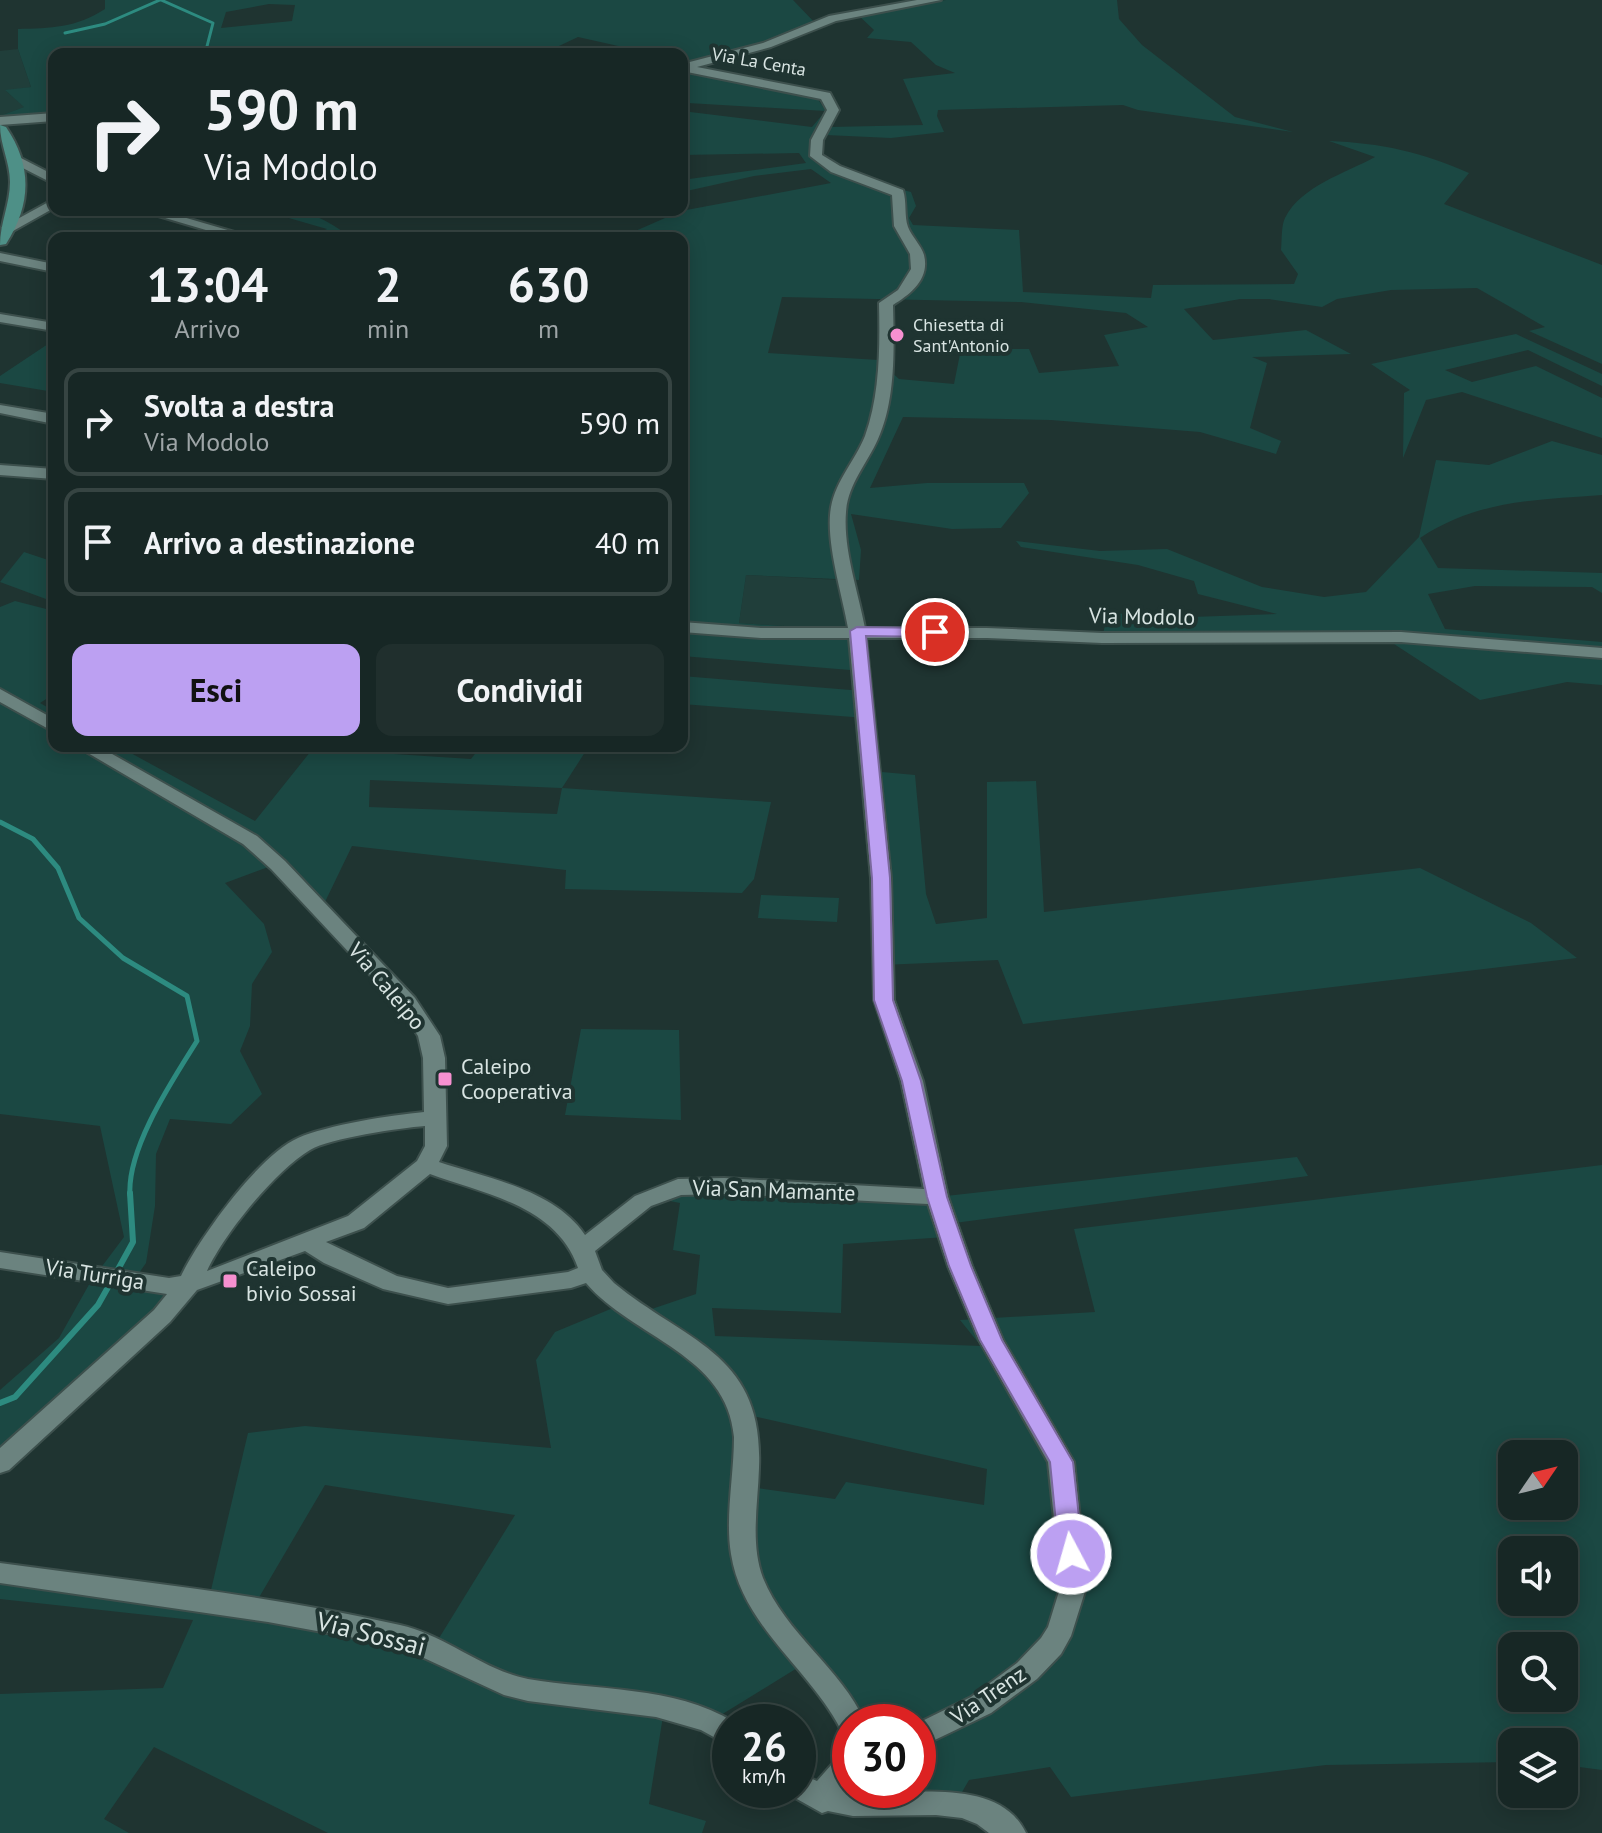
<!DOCTYPE html>
<html lang="it">
<style>
body{margin:0;font-family:"PT Sans",sans-serif;background:#202f2d;color:#f1f3f6;height:100vh;display:flex;flex-direction:column;font-size:30px;white-space:nowrap}
*{box-sizing:border-box;margin:0}
p{font-size:26px;color:#9ea5a7}
.icon{flex:none;width:44px;height:44px;fill:none;stroke:currentColor;stroke-width:2;stroke-linecap:round;stroke-linejoin:round}
.map{position:relative;flex:1;overflow:hidden}
.side{position:absolute;left:48px;top:232px;width:640px;height:520px;display:flex;flex-direction:column;background:#172725;border-radius:16px;box-shadow:0 4px 20px #0003,0 0 0 2px #364442}
.side>*{flex:none}
.banner{position:absolute;left:48px;top:48px;width:640px;height:168px;border-radius:16px;box-shadow:0 4px 20px #0003,0 0 0 2px #364442;background:#172725;color:#f1f3f6;overflow:hidden}
.needle{width:52px;rotate:55deg}
.tools{position:absolute;left:1498px;top:1440px;display:grid;gap:16px}
.tools a{display:grid;place-items:center;width:80px;height:80px;border-radius:16px;background:#172725;box-shadow:0 4px 20px #0003,0 0 0 2px #364442;font-size:40px}
.speed{position:absolute;left:712px;top:1704px;display:flex;gap:16px;font-size:40px;font-weight:700;text-align:center}
.speed>*{display:grid;place-content:center;width:104px;height:104px;border-radius:50%;background:#172725;box-shadow:0 4px 20px #0003,0 0 0 2px #364442;line-height:1}
.speed small{font-size:20px;font-weight:400}
.speed .limit{border:12px solid #d22;background:#fff;color:#111}
.pin{position:absolute;display:grid;place-items:center;width:68px;height:68px;color:#fff;margin:-34px;border:4px solid #fff;border-radius:50%;box-shadow:0 2px 8px #0007}
.me{position:absolute;width:88px;margin:-44px;rotate:354deg;stroke-linejoin:round;filter:drop-shadow(0 0 6px #0008)}
.turn{display:flex;align-items:center;gap:28px;height:168px;padding:0 24px;font-size:36px}
.turn .icon{width:104px;height:104px;stroke-width:2.5}
.turn b{display:block;font-size:56px;line-height:68px}
.eta{display:flex;justify-content:space-evenly;align-items:center;height:136px;text-align:center}
.eta b{font-size:48px;font-weight:800;line-height:56px}
.button{display:flex;gap:16px;margin-top:auto;padding:16px 24px}
.button a{flex:1;height:92px;border-radius:16px;background:#bca0f2;color:#111;font-size:32px;font-weight:800;line-height:92px;text-align:center}
.button a+a{background:#202f2d;color:#f1f3f6}
ul{padding:0;list-style:none}
li{display:flex;align-items:center;gap:24px;height:108px;margin:0 16px 12px;padding:0 8px;border:4px solid #364442;border-radius:16px}
li div{flex:1}
li b{display:block;font-size:30px}
li em{font-style:normal}
.map>svg:first-child{display:block}
</style>
<div class="map">
<svg width="1602" height="1833" viewBox="0 0 1602 1833">
<rect width="100%" height="100%" fill="#1f3431"/>
<path fill="#203e3a" d="M18,49l13,38 -25,4 19,16 -25,9v-65z
M746,575l94,5 17,51 -118,-8z"/>
<path fill="#1b4843" fill-rule="evenodd" d="M105,0h688l23,24 -42,21 -90,22 131,28 11,16 -138,-8 -6,4v-53h-28l-76,-17 -36,17h-488v61l-54,5v-4l24,-9 -19,-17 26,-3 -13,-38v-20c33,-1 58,-1 87,-20zM269,4l26,1 -3,16 -71,7 5,-16z
M946,0h171l2,19 23,26 93,72 58,15 -155,-22 -15,-5 -185,5 -1,6 7,16 -53,6 -65,-3 -5,19 11,10 4,9 75,19 5,14 -7,12 4,7 106,5 4,62 128,6 2,-13 141,-1 4,-10 -17,-24c1,-9 0,-24 4,-32 16,-32 61,-45 90,-61l-46,-16c52,2 93,11 140,32l-25,31 158,61v99l-73,-33 16,-4 -68,-39 -86,2 -54,9 -15,8 -53,-8h-29l-56,10 29,31 93,-10 45,24 -99,3 15,6 -17,65 31,13 -5,13 -76,-22 -149,-12 -148,-3 -33,71 57,-5h97l5,10 -28,35 -49,1 -101,-15 10,36 -2,30 -113,-5 -7,48 118,8 5,40 -180,-15v-418h-75l17,-2 57,-25 150,-28 -20,-14 -57,7 -72,16v-12l124,-17 -7,-10 -117,2v-44l130,16 11,-13 14,3 -6,10 92,-2 -20,-46 52,-6 -19,-8 -25,-23 -44,-4 7,-8 -18,-17zM782,297l239,5 105,11 22,14 -44,8 15,31 -80,7 -10,-24h-68l-7,35 -55,-5 -21,-19 -110,-7z
M261,210c41,0 57,2 90,28h-41l17,-9z
M1516,334l86,40v12l-74,-36 -83,20 27,12 64,-16 66,32v40l-140,-46 -36,8 -23,58 1,-65 6,-3 -39,-26z
M54,340v52l-54,-9v-7z
M1552,441l50,14v40c-67,5 -125,5 -182,43l18,30 164,5v20l-10,-6 -117,-1 -47,8 17,35 157,13v43l-35,-3 -87,18 -86,-56 -288,-3 -4,-3 6,-25 83,4 86,-3 -79,-20 -4,-13 -56,-16 -117,-18 -5,-6 84,10 67,-2 95,38 62,10 42,-5 53,-55 17,-77 53,5z
M24,552l30,10v40l-54,-20z
M15,601l39,10v83l-14,9 14,8v35h64l137,75 60,-75h36l-3,5 123,8 10,-13h108l-27,42 209,14 -17,77 -12,14 -177,-4 1,-19 -214,-24 -28,58 -45,-41 -54,20 39,41 8,28 -20,32 -2,42 -10,25 22,43 -31,30 -61,-5 -14,35 -1,52 -9,57 -14,20 48,7 -180,169v-69l59,-52 32,-57 33,-44 -24,-111 -100,-12v-507zM370,780l191,8h1l-5,26 -188,-7z
M682,676l181,15 3,27 -184,-14z
M871,771l44,4 11,119 10,30 51,-6v-136l49,-1 8,131 376,-44 111,55 46,35 -554,66 -25,-64 -116,5z
M761,895l78,3 -2,24 -79,-4z
M581,1029l98,1 2,90 -116,-5z
M1297,1157l11,19 -361,48 -1,13 -103,7 -2,69 -129,-5 3,28 266,10 -21,-26 135,-8 -21,-83 528,-64v605l-38,-5v-23h-52v20l-186,3 -255,32 -21,-30 -81,13 -11,19 -138,-6 30,-19v16h68v-68h-68v26l-10,-31 -38,-52 -99,61 -40,-10 -14,88 57,17 -4,12h-374l-174,-86 -50,72 25,14h-129v-139l163,-6 30,-68 -193,-21v-21l207,29 41,-174 57,-7 246,22 -15,-88 19,-28 70,-29 12,11 59,-20 4,-39 -27,-5 7,-47 -10,-2 13,-22 254,18zM753,1416l234,53 -3,36 -138,-23 -11,17 -85,-12zM1512,1454h52v52h-52zM325,1485l190,30 -87,141 -177,-45zM1512,1550h52v52h-52zM1512,1646h52v52h-52z"/>
<g fill="none" stroke-linecap="round" stroke-linejoin="round">
<path stroke="#2d8b80" stroke-width="3" d="M161,0l52,23 -8,31
M65,33l40,-9 55,-24"/>
<path stroke="#2d8b80" stroke-width="5" d="M0,822l33,17 25,29 21,50 44,40 64,38 10,45c-25,40 -70,107 -67,154"/>
<path stroke="#2d8b80" stroke-width="6" d="M116,1273l17,-31 -3,-49
M0,1403l15,-6 83,-92 13,-23"/>
<g stroke="#3d504d" stroke-width="4">
<path id="minor" d="M917,0h24l-105,21 -65,26 -74,20 133,26 9,17 -16,30 -1,15 18,11 63,24c4,12 1,26 5,37 4,10 13,18 16,28 6,24 -13,39 -31,50 1,42 3,94 -15,134 -11,25 -30,45 -32,73 -3,37 12,79 19,116h122l115,5 299,-1 201,16v10l-201,-16 -299,1 -115,-5h-121l25,240 3,122 29,81 25,116 24,69 31,74 71,122 13,123 -16,51 -10,18 -24,25 -46,34 -73,35v-25l53,-26 46,-34 24,-25 7,-11 13,-42 -13,-123 -69,-122 -31,-74 -20,-62 -204,-10 -43,1 -30,11 -56,45 7,19 12,13c73,60 150,70 145,185 -1,36 -9,75 4,110 22,55 78,90 102,144h-15v11l-9,-3c-31,-61 -99,-104 -110,-176 -6,-37 3,-79 3,-117 -7,-83 -101,-99 -148,-154l-15,5 -123,16 -65,-15 -59,-26 -19,-12 -108,39 -27,32 -161,148 -9,3v-25l154,-138 13,-16 -167,-26v-16l169,26 12,-2c18,-38 79,-122 117,-138 29,-13 94,-23 126,-26l-1,-54 -5,-22 -18,-29 -129,-138 -28,-25 -167,-98h22l159,90 28,25 130,137 25,38 5,22 2,88 -8,16c48,16 116,28 146,73l50,-39 43,-17 46,-1 200,11 -23,-108 -27,-81 -3,-122 -22,-240h-88l-79,-6v-10l79,6h87c-6,-35 -23,-87 -17,-121 5,-27 24,-46 34,-71 15,-42 15,-89 14,-133l19,-13 13,-21 -1,-15 -16,-28 -2,-31 -61,-23 -21,-16 1,-16 16,-30 -6,-11 -139,-28v-7l81,-21 66,-27zM425,1126v20l-8,15 -69,55 -141,55c17,-37 68,-100 103,-121 20,-12 90,-22 115,-24zM430,1174c55,20 127,32 148,94l-10,4 -120,16 -51,-12 -71,-34 38,-14z
M54,113v8l-54,4v-8z
M17,156l37,19v9l-41,-21 -2,-3z
M54,199v9l-41,23 -12,-3z
M138,210h21l96,28h-22z
M0,253l54,11v8l-54,-11z
M0,314l54,9v8l-54,-9z
M0,405l54,9v10l-54,-11z
M0,465l54,4v10l-54,-4z
M0,689l54,30v13l-54,-30z
M0,1563c133,18 269,32 400,62 45,10 83,45 128,54 68,12 145,6 206,43h-4v24l-29,-16 -45,-13 -128,-16 -24,-6 -106,-49 -130,-24 -268,-39z
M850,1751v32l-6,7c52,10 152,-19 182,43h-37l-12,-9 -15,-6 -26,-3 -83,1 -25,-5 -6,2 -34,-19 -2,-4h12v-17l19,8 23,-26z"/>
</g>
<g stroke="#3d504d" stroke-width="4">
<path id="major" d="M0,125l6,2c26,38 26,77 0,117l-6,1c0,-22 10,-41 10,-63 0,-20 -10,-37 -10,-57z"/>
</g>
<use href="#minor" fill="#6b837f" fill-rule="evenodd"/>
<use href="#major" fill="#4e9087" fill-rule="evenodd"/>
</g>
<path fill="#bca0f2" stroke="#7a689d" stroke-width="2" d="M857,627l78,1 8,4 -8,5 -69,-1 24,242 3,122 28,81 26,116 24,69 31,74 71,122 10,92 -4,7 -8,2 -9,-2 -3,-7 -9,-92 -70,-122 -31,-74 -22,-69 -25,-116 -28,-81 -2,-122 -22,-247z"/>
<g fill="#f690d0" stroke="#1f3431" stroke-width="3">
<circle cx="897" cy="335" r="8"/>
<rect x="437" y="1071" width="16" height="16" rx="4"/>
<rect x="222" y="1273" width="16" height="16" rx="4"/>
</g>
<g text-anchor="middle" stroke-width="8" stroke-linejoin="round" paint-order="stroke">
<g font-size="18" fill="#d8e4e2" stroke="#1f3431">
<text transform="translate(759 62) rotate(10)" y="6">Via La Centa</text>
</g>
<g font-size="18" fill="#d8e4e2" stroke="#1f3431" text-anchor="start">
<text x="913" y="331">Chiesetta di<tspan x="913" dy="21">Sant'Antonio</tspan></text>
</g>
<g font-size="22" fill="#d8e4e2" stroke="#1f3431">
<text transform="translate(1142 616) rotate(1)" y="8">Via Modolo</text>
<text transform="translate(387 986) rotate(50)" y="8">Via Caleipo</text>
<text transform="translate(774 1190) rotate(2)" y="8">Via San Mamante</text>
<text transform="translate(95 1274) rotate(9)" y="8">Via Turriga</text>
<text transform="translate(988 1695) rotate(-34)" y="8">Via Trenz</text>
</g>
<g font-size="22" fill="#d8e4e2" stroke="#1f3431" text-anchor="start">
<text x="461" y="1074">Caleipo<tspan x="461" dy="25">Cooperativa</tspan></text>
<text x="246" y="1276">Caleipo<tspan x="246" dy="25">bivio Sossai</tspan></text>
</g>
<g font-size="26" fill="#d8e4e2" stroke="#1f3431">
<text transform="translate(371 1634) rotate(14)" y="9">Via Sossai</text>
</g>
</g>
</svg>
<div class="tools">
<a><svg class="needle" viewBox="-14 -14 28 28"><path d="M0-13l5 13h-10z" fill="#e53935"/><path d="M0 13l5-13h-10z" fill="#9ea5a7"/></svg></a>
<a><svg class="icon" aria-label="sound" viewBox="0 0 24 24"><path d="M4 9h4l5-4v14l-5-4H4zM17 9q2 3 0 6"/></svg></a>
<a><svg class="icon" aria-label="search" viewBox="0 0 24 24"><circle cx="10" cy="10" r="6"/><path d="M15 15l6 6"/></svg></a>
<a><svg class="icon" aria-label="layers" viewBox="0 0 24 24"><path d="M12 4l9 5-9 5-9-5zM3 14l9 5 9-5"/></svg></a>
</div>
<div class="speed"><div>26<small>km/h</small></div><div class="limit">30</div></div>
<div class="pin" style="left:935px;top:632px;background:#d93025"><svg class="icon" aria-label="arrive" viewBox="0 0 24 24"><path d="M6 21V4h12l-3 4 3 4H6"/></svg></div>
<svg class="me" style="left:1071px;top:1554px" viewBox="-20 -20 40 40"><circle r="17" fill="#bca0f2" stroke="#fff" stroke-width="3"/><path d="M0-11L8 9 0 5-8 9z" fill="#fff"/></svg>
<div class="banner">
<div class="turn"><svg class="icon" aria-label="right" viewBox="0 0 24 24"><path d="M7 20v-9h11M14 6l5 5-5 5"/></svg><div><b>590 m</b>Via Modolo</div></div>
</div>
<section class="side">
<div class="eta">
<div><b>13:04</b><p>Arrivo</p></div>
<div><b>2</b><p>min</p></div>
<div><b>630</b><p>m</p></div>
</div>
<ul>
<li><svg class="icon" aria-label="right" viewBox="0 0 24 24"><path d="M7 20v-9h11M14 6l5 5-5 5"/></svg><div><b>Svolta a destra</b><p>Via Modolo</p></div><em>590 m</em></li>
<li><svg class="icon" aria-label="arrive" viewBox="0 0 24 24"><path d="M6 21V4h12l-3 4 3 4H6"/></svg><div><b>Arrivo a destinazione</b></div><em>40 m</em></li>
</ul>
<div class="button"><a>Esci</a><a>Condividi</a></div>
</section>
</div>
